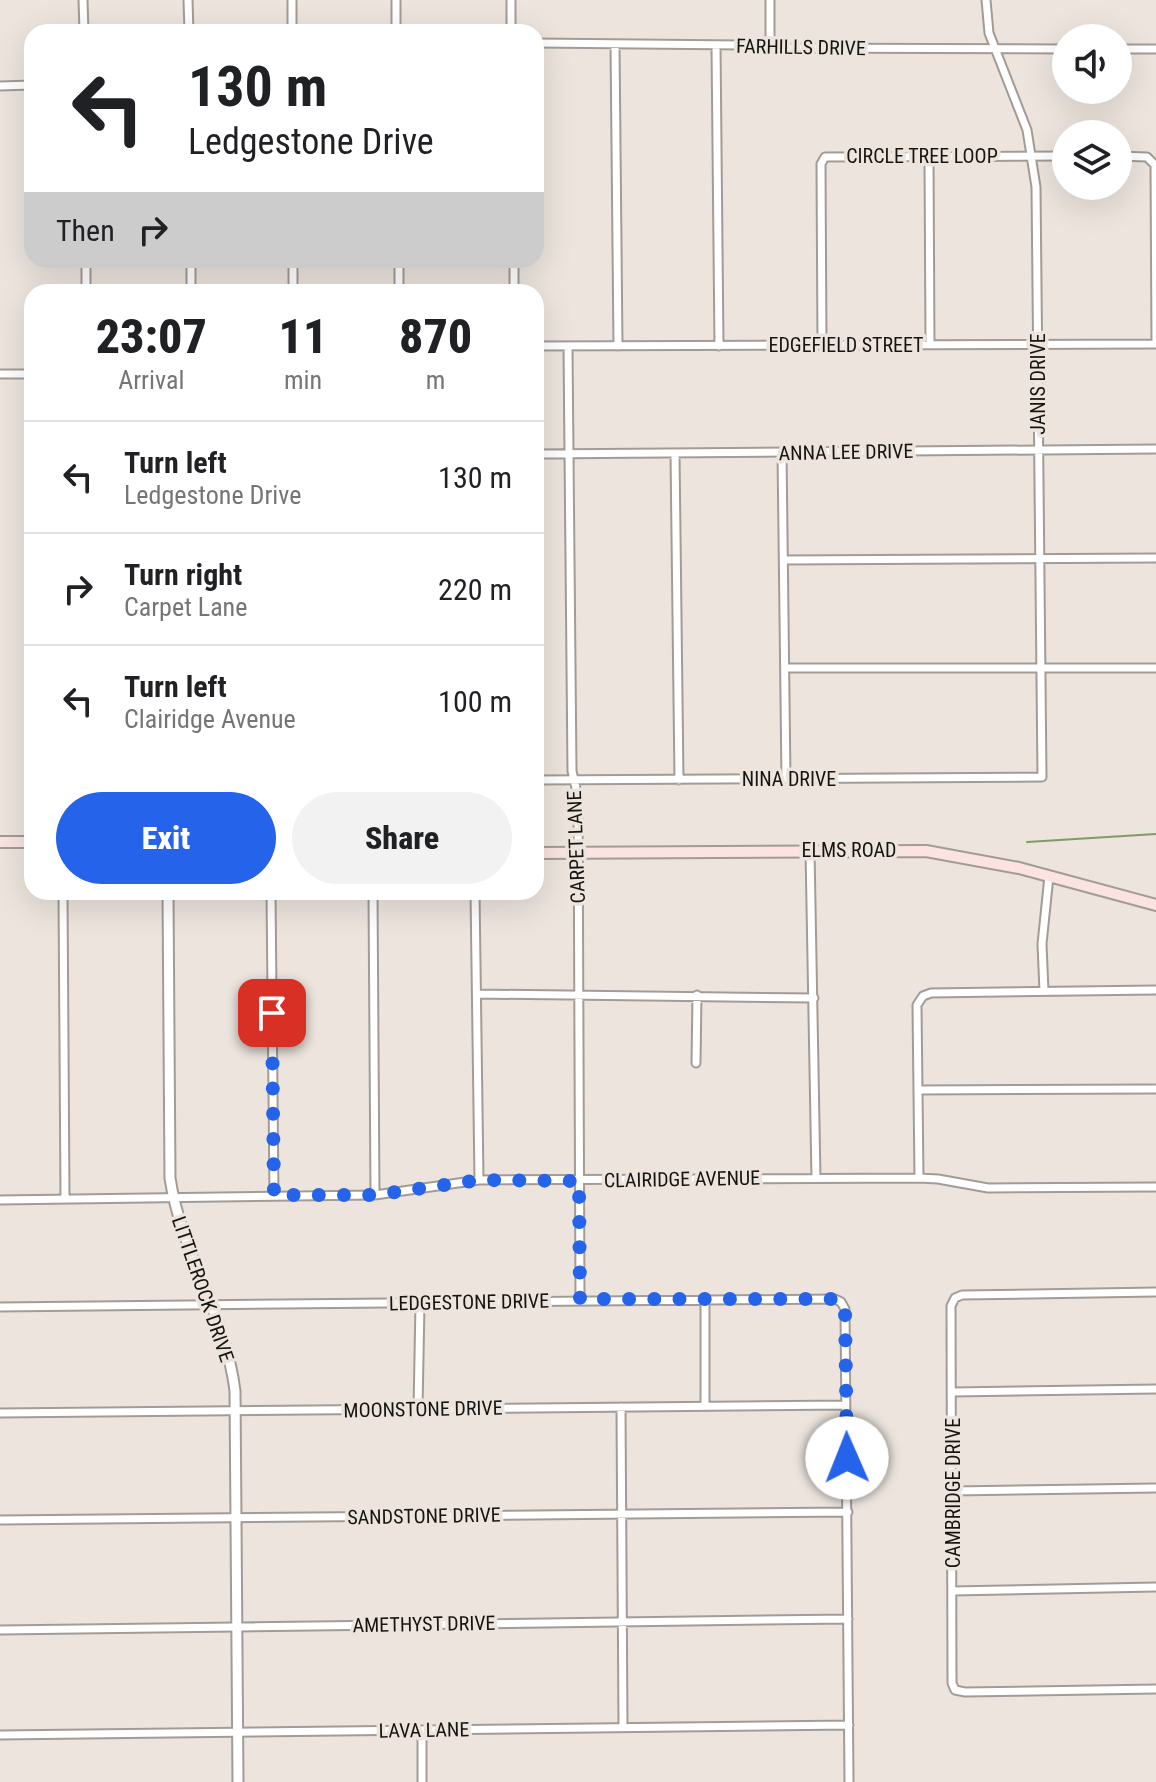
<!DOCTYPE html>
<style>
body{margin:0;font-family:"Roboto Condensed",sans-serif;background:#f2f2f2;color:#202124;height:100vh;display:flex;flex-direction:column;font-size:30px;white-space:nowrap}
*{box-sizing:border-box;margin:0}
p{font-size:26px;color:#757577}
.icon{flex:none;width:44px;height:44px;fill:none;stroke:currentColor;stroke-width:2;stroke-linecap:round;stroke-linejoin:round}
.map{position:relative;flex:1;overflow:hidden}
.details{position:absolute;left:24px;top:284px;width:520px;height:616px;display:flex;flex-direction:column;background:#fff;border-radius:24px;box-shadow:0 8px 32px #0002}
.details>*{flex:none}
.top-card{position:absolute;left:24px;top:24px;width:520px;height:244px;border-radius:24px;box-shadow:0 8px 32px #0002;background:#fff;color:#202124;overflow:hidden}
.buttons{position:absolute;left:1052px;top:24px;display:grid;gap:16px}
.buttons a{display:grid;place-items:center;width:80px;height:80px;border-radius:50%;background:#fff;box-shadow:0 8px 32px #0002;font-size:40px}
.pin{position:absolute;display:grid;place-items:center;width:68px;height:68px;color:#fff;margin:-34px;border-radius:16px;box-shadow:0 4px 12px #0006}
.me{position:absolute;width:88px;margin:-44px;rotate:359deg;stroke-linejoin:round;filter:drop-shadow(0 0 6px #0008)}
.turn{display:flex;align-items:center;gap:28px;height:168px;padding:0 32px;font-size:36px}
.turn .icon{width:104px;height:104px;stroke-width:2.5}
.turn b{display:block;font-size:56px;line-height:68px}
.then{display:flex;align-items:center;height:76px;padding:0 32px;background:#0003;gap:16px;font-size:30px}
.eta{display:flex;justify-content:space-evenly;align-items:center;height:136px;text-align:center}
.eta b{font-size:48px;font-weight:800;line-height:56px}
.button{display:flex;gap:16px;margin-top:auto;padding:16px 32px}
.button a{flex:1;height:92px;border-radius:48px;background:#2563eb;color:#fff;font-size:32px;font-weight:800;line-height:92px;text-align:center}
.button a+a{background:#f2f2f2;color:#202124}
ul{padding:0;list-style:none}
li{display:flex;align-items:center;gap:24px;height:112px;padding:0 32px;border-top:2px solid #e0e0e0}
li div{flex:1}
li b{display:block;font-size:30px}
li em{font-style:normal}
.map>svg:first-child{display:block}
</style>
<div class="map">
<svg width="1156" height="1782" viewBox="0 0 1156 1782">
<rect width="100%" height="100%" fill="#ece4dd"/>
<g fill="none" stroke-linecap="round" stroke-linejoin="round">
<path stroke="#809b68" stroke-width="2" d="M1027,842l129,-8"/>
<g stroke="#a39b95" stroke-width="11">
<path id="minor" d="M83,0l1,32
M188,0l1,32
M292,0v32
M396,0v32
M511,0v32
M770,0v48
M536,43l206,2 28,3 296,1
M615,44l3,302
M716,45l3,301
M1118,49h38
M0,86l32,-1
M1118,156l29,1 8,8 1,178
M929,157l1,188
M86,260v32
M191,260v32
M293,260v32
M399,260v32
M514,260v32
M536,346l620,-2
M822,346l-1,-182 4,-7 241,-1
M568,347l4,424 6,26 2,502
M0,374h32
M675,453l4,327
M782,453l4,326
M536,454l620,-5
M784,560l372,-2
M785,668h371
M536,780l506,-3 -6,-590 -9,-57 -38,-97 -3,-33
M810,850l6,328
M63,892l2,306
M271,892l3,303
M373,892l2,303
M475,892l4,288
M1044,991l-2,-47 7,-68
M477,994l337,4
M696,1063l1,-68
M918,1090l238,-1
M919,1178l-2,-173 6,-9 8,-3 225,-3
M0,1200l375,-5 104,-15 440,-2 19,1 50,9 168,-1
M1156,1292l-194,3 -7,3 -4,8 1,377 3,7 10,2 191,-3
M0,1307c278,-2 557,-7 835,-8l6,3 4,7 4,473
M953,1392l203,-3
M705,1406v-107
M621,1407l2,320
M418,1409l2,-105
M0,1413l845,-8
M953,1491l203,-3
M0,1520l848,-8
M952,1591l204,-4
M0,1630l848,-11
M422,1730v52
M0,1735l849,-10"/>
</g>
<g stroke="#a39b95" stroke-width="13">
<path id="tertiary" d="M168,892l2,286c11,75 56,138 65,213l3,391"/>
</g>
<g stroke="#a39b95" stroke-width="14">
<path id="secondary" d="M0,842h32
M536,853l390,-2 93,17 137,37"/>
</g>
<use href="#minor" stroke="#fff" stroke-width="7"/>
<use href="#tertiary" stroke="#fff" stroke-width="9"/>
<use href="#secondary" stroke="#fae3e0" stroke-width="10"/>
</g>
<g fill="none" stroke-linecap="round" stroke-linejoin="round">
<path stroke="#2563eb" stroke-width="14" stroke-dasharray="0 25.2" d="M272,1013l2,182h101l104,-15 100,1 1,118h255l6,3 4,7 2,149"/>
</g>
<g text-anchor="middle" stroke-width="7" stroke-linejoin="round" paint-order="stroke">
<g font-size="20" fill="#161411" stroke="#ece4dd">
<text transform="translate(801 47) rotate(1)" y="7">FARHILLS DRIVE</text>
<text x="922" y="163">CIRCLE TREE LOOP</text>
<text x="846" y="352">EDGEFIELD STREET</text>
<text transform="translate(1038 384) rotate(-90)" y="7">JANIS DRIVE</text>
<text transform="translate(846 452) rotate(-1)" y="7">ANNA LEE DRIVE</text>
<text x="789" y="786">NINA DRIVE</text>
<text transform="translate(576 847) rotate(-92)" y="7">CARPET LANE</text>
<text x="849" y="857">ELMS ROAD</text>
<text transform="translate(682 1179) rotate(-1)" y="7">CLAIRIDGE AVENUE</text>
<text transform="translate(203 1289) rotate(71)" y="7">LITTLEROCK DRIVE</text>
<text transform="translate(469 1302) rotate(-1)" y="7">LEDGESTONE DRIVE</text>
<text transform="translate(423 1409) rotate(-1)" y="7">MOONSTONE DRIVE</text>
<text transform="translate(953 1493) rotate(-90)" y="7">CAMBRIDGE DRIVE</text>
<text transform="translate(424 1516) rotate(-1)" y="7">SANDSTONE DRIVE</text>
<text transform="translate(424 1624) rotate(-1)" y="7">AMETHYST DRIVE</text>
<text transform="translate(424 1730) rotate(-1)" y="7">LAVA LANE</text>
</g>
</g>
</svg>
<div class="buttons">
<a><svg class="icon" aria-label="sound" viewBox="0 0 24 24"><path d="M4 9h4l5-4v14l-5-4H4zM17 9q2 3 0 6"/></svg></a>
<a><svg class="icon" aria-label="layers" viewBox="0 0 24 24"><path d="M12 4l9 5-9 5-9-5zM3 14l9 5 9-5"/></svg></a>
</div>
<div class="pin" style="left:272px;top:1013px;background:#d93025"><svg class="icon" aria-label="arrive" viewBox="0 0 24 24"><path d="M6 21V4h12l-3 4 3 4H6"/></svg></div>
<svg class="me" style="left:847px;top:1458px" viewBox="-20 -20 40 40"><circle r="19" fill="#fff"/><path d="M0-13L10 11 0 6-10 11z" fill="#2563eb"/></svg>
<div class="top-card">
<div class="turn"><svg class="icon" aria-label="left" viewBox="0 0 24 24"><path d="M17 20v-9H6M10 6l-5 5 5 5"/></svg><div><b>130 m</b>Ledgestone Drive</div></div>
<div class="then">Then<svg class="icon" aria-label="right" viewBox="0 0 24 24"><path d="M7 20v-9h11M14 6l5 5-5 5"/></svg></div>
</div>
<section class="details">
<div class="eta">
<div><b>23:07</b><p>Arrival</p></div>
<div><b>11</b><p>min</p></div>
<div><b>870</b><p>m</p></div>
</div>
<ul>
<li><svg class="icon" aria-label="left" viewBox="0 0 24 24"><path d="M17 20v-9H6M10 6l-5 5 5 5"/></svg><div><b>Turn left</b><p>Ledgestone Drive</p></div><em>130 m</em></li>
<li><svg class="icon" aria-label="right" viewBox="0 0 24 24"><path d="M7 20v-9h11M14 6l5 5-5 5"/></svg><div><b>Turn right</b><p>Carpet Lane</p></div><em>220 m</em></li>
<li><svg class="icon" aria-label="left" viewBox="0 0 24 24"><path d="M17 20v-9H6M10 6l-5 5 5 5"/></svg><div><b>Turn left</b><p>Clairidge Avenue</p></div><em>100 m</em></li>
</ul>
<div class="button"><a>Exit</a><a>Share</a></div>
</section>
</div>
